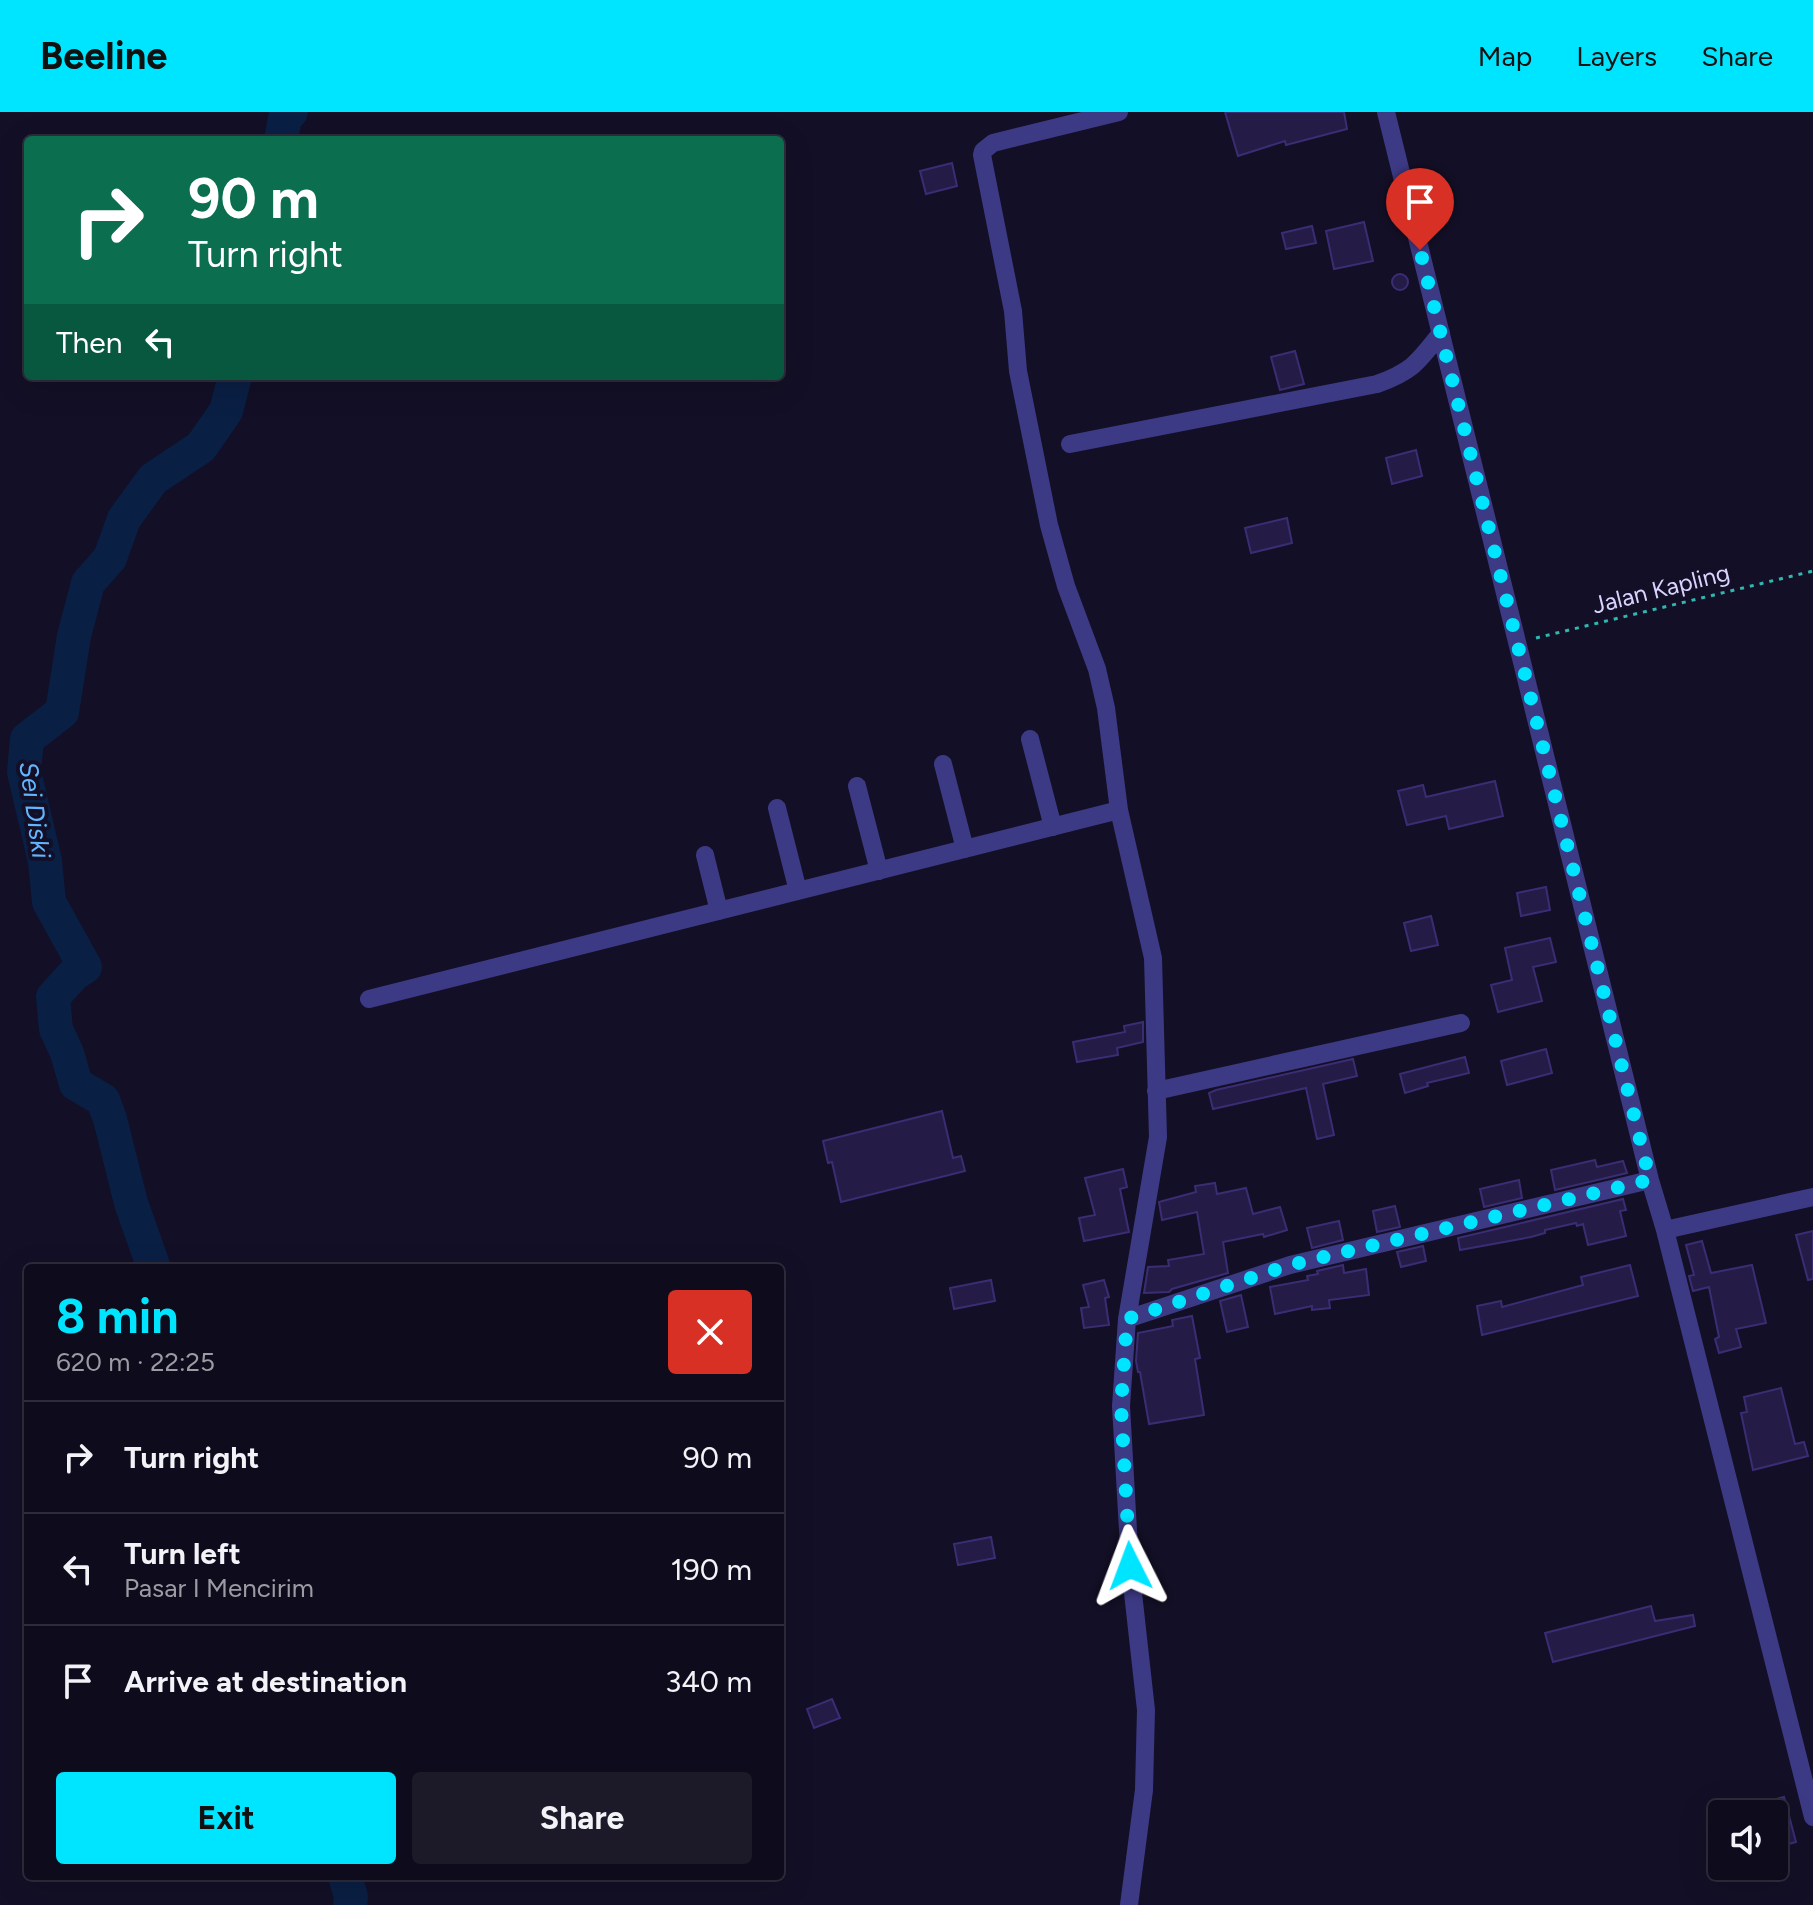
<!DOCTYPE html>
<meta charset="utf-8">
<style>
body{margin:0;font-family:Figtree,sans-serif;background:#1c1929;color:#f1f3f6;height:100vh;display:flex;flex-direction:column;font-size:30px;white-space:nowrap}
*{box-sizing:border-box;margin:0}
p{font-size:26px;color:#9b9ba3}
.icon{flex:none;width:44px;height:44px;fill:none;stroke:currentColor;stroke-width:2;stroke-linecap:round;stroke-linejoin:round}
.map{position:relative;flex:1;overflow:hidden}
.panel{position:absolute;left:24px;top:1152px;width:760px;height:616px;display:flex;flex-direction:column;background:#0e0b1c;border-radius:8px;box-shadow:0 8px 32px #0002,0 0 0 2px #2e2b3b}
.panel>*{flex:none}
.top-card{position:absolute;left:24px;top:24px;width:760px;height:244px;border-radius:8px;box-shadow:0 8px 32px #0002,0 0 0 2px #2e2b3b;background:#0b6e4f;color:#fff;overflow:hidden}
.fabs{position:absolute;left:1708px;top:1688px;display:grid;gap:16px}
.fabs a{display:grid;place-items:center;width:80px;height:80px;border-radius:8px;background:#0e0b1c;box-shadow:0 8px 32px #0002,0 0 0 2px #2e2b3b;font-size:40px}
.pin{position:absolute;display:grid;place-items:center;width:68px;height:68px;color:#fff;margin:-82px -34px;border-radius:50% 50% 50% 0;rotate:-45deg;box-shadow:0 0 8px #0007}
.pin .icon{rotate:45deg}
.me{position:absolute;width:88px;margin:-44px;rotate:357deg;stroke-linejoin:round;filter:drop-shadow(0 0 6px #0008)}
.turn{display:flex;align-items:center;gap:28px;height:168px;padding:0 32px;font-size:36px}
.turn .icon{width:104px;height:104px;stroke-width:2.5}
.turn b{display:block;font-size:56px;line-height:68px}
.then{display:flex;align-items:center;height:76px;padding:0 32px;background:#0003;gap:16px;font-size:30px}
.round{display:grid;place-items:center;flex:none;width:84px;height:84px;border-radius:8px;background:#1c1929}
.summary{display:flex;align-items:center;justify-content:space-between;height:136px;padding:0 32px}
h1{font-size:48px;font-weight:700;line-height:60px;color:#00e5ff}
.action{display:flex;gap:16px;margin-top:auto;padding:16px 32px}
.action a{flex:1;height:92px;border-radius:8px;background:#00e5ff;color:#111;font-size:32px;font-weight:700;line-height:92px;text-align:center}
.action a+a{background:#1c1929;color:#f1f3f6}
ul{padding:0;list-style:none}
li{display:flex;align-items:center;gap:24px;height:112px;padding:0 32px;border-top:2px solid #2e2b3b}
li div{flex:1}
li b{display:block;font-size:30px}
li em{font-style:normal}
header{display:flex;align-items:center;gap:48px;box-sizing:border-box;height:112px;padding:0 40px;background:#00e5ff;color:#111}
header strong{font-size:38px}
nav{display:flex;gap:44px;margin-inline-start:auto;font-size:28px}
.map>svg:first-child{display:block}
</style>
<header>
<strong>Beeline</strong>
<nav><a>Map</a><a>Layers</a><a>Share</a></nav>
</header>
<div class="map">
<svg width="1813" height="1793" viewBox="0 0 1813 1793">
<rect width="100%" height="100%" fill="#130f26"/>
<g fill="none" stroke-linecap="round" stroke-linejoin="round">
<path stroke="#0a1f44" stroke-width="34" d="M281,28l4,-22 6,-6
M154,1156l-23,-65 -21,-84 -7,-19 -27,-16 -9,-31 -11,-24 -3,-32 21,-23 11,-7 -36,-65 -4,-41 -21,-89 3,-33 35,-27 12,-76 14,-53 22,-25 14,-39 29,-40 48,-32 25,-36 9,-35
M345,1764l6,21 -1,8"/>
</g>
<path fill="#241b47" stroke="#3b2d73" stroke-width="2" d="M1225,0h119l3,17 -61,16 -1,-4 -47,15z
M952,51l5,23 -31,8 -6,-23z
M1364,110l9,39 -39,8 -8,-38z
M1312,114l4,17 -30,6 -4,-16z
M1392 170a8 8 0 1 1 16 0a8 8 0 1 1-16 0Z
M1295,239l9,33 -24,6 -9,-33z
M1416,338l6,26 -30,8 -6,-26z
M1287,406l5,25 -41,10 -6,-25z
M1495,669l8,35 -54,13 -3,-13 -39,9 -9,-34 25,-6 3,12z
M1546,775l4,23 -29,6 -4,-23z
M1431,804l7,29 -27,6 -7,-28z
M1550,826l6,24 -23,5 9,34 -44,11 -7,-27 21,-5 -7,-32z
M1143,910v20l-26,6 1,7 -41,7 -4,-20 52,-10 -1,-6z
M1546,937l6,24 -45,12 -6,-24z
M1465,945l4,16 -42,10 1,3 -23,7 -5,-19z
M1353,947l4,17 -34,8 11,51 -17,4 -11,-51 -93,21 -4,-16 7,-3z
M942,999l11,47 8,-2 4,15 -124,31 -9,-40 -4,1 -5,-22z
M1595,1048l2,7 26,-6 4,12 -72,17 -4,-20z
M1123,1057l4,18 -7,2 9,43 -45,9 -5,-23 16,-3 -10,-37z
M1519,1068l3,18 -38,9 -4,-18z
M1215,1071l2,11 29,-6 7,26 27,-7 7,23 -23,7 -1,-3 -40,8 5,31 -56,16 -3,3 -25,1 4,-26 21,-1 -1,-6 36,-6 -7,-42 -35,8 -3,-18 37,-10 -1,-6z
M1623,1087l3,11 -6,1 6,25 -38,9 -5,-21 -6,2 -1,-3 -31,7v3l-14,4 -71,13 -2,-12z
M1395,1094l5,21 -23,5 -4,-21z
M1339,1109l4,19 -31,8 -5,-20z
M1813,1119v48l-5,1 -12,-45z
M1702,1129l9,32 41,-8 14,58 -30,6 5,18 -22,6 -4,-14 4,-2 -10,-50 -16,4 -4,-15 5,-1 -8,-30z
M1423,1134l3,15 -25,6 -4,-15z
M1343,1153l1,8 22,-4 3,26 -40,5 1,8 -18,2v-4l-37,8 -5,-27 38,-7 -1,-4 11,-2 -1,-3z
M1630,1153l8,31 -156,39 -5,-29 24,-5 1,6 81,-22 -2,-8z
M991,1168l4,21 -41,8 -4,-21z
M1104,1168l5,17 -4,1 4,27 -25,3 -3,-20 8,-1 -6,-22z
M1241,1183l7,32 -21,5 -7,-31z
M1192,1204l8,42 -5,1 9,56 -55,9 -9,-52h-2l-2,-11 2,-28 35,-7 -1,-6z
M1781,1276l14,56 9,-2 4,14 -55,14 -12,-57 6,-1 -3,-15z
M991,1425l4,21 -37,7 -4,-21z
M1651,1494l4,15 38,-6 2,11 -142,36 -8,-29z
M832,1587l8,19 -26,10 -7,-19z
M1784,1685l12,45 -22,6v-34l-5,-13z"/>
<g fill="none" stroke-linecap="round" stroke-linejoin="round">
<path stroke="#2fb8b0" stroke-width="3" stroke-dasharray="4 6" stroke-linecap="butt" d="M1536,526l277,-67"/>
<path stroke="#3d3a85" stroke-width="18" d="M1119,0l-126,31 -10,8 -1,4 31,156 5,60 31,154 17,61 31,83 9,39 13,102 34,148 5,179 -31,182 -6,87 9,160 16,144 -2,80 -15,115
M1386,0l264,1068 15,50 148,587
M1070,332l307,-60c36,-13 41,-22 64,-51
M1030,627l23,88
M943,652l22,85
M857,674l22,85
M777,696l21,83
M705,743l14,56
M369,887l750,-189
M1156,979l305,-68
M1665,1118l148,-33
M1127,1207l163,-54 360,-85"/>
</g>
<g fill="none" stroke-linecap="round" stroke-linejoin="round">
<path stroke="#00e5ff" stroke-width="14" stroke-dasharray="0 25.2" d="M1130,1454l-9,-160 6,-87 163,-54 360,-85 -230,-930"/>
</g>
<g text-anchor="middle" stroke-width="8" stroke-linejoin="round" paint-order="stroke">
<g font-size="24" fill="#d9d4ff" stroke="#130f26">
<text transform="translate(1661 477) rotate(-14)" y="8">Jalan Kapling</text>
</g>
<g font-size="26" font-style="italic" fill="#62b6ff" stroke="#130f26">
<text transform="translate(35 698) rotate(82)" y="9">Sei Diski</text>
</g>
</g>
</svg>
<div class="fabs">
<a><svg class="icon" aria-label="sound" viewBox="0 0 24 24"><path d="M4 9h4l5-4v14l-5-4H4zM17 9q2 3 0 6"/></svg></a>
</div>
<div class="pin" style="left:1420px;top:138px;background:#d93025"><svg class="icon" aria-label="arrive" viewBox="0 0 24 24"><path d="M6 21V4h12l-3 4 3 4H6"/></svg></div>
<svg class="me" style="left:1130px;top:1454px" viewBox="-20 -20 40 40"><path d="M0-17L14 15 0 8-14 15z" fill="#00e5ff" stroke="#fff" stroke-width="4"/></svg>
<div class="top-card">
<div class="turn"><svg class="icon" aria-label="right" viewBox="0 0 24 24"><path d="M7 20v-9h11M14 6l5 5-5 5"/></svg><div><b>90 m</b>Turn right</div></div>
<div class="then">Then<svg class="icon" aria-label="left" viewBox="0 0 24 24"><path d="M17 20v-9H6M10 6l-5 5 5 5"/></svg></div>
</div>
<section class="panel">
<div class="summary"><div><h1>8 min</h1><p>620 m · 22:25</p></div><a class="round" style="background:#d93025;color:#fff"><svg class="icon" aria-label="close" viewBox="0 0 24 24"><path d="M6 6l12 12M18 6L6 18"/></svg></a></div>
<ul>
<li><svg class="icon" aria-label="right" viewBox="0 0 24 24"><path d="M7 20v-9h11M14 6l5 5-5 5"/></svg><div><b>Turn right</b></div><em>90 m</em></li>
<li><svg class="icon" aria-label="left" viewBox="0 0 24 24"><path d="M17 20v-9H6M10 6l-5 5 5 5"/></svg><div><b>Turn left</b><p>Pasar I Mencirim</p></div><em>190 m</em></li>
<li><svg class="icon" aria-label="arrive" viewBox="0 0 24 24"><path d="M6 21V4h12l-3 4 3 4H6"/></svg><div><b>Arrive at destination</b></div><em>340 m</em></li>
</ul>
<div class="action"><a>Exit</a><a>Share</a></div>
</section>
</div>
